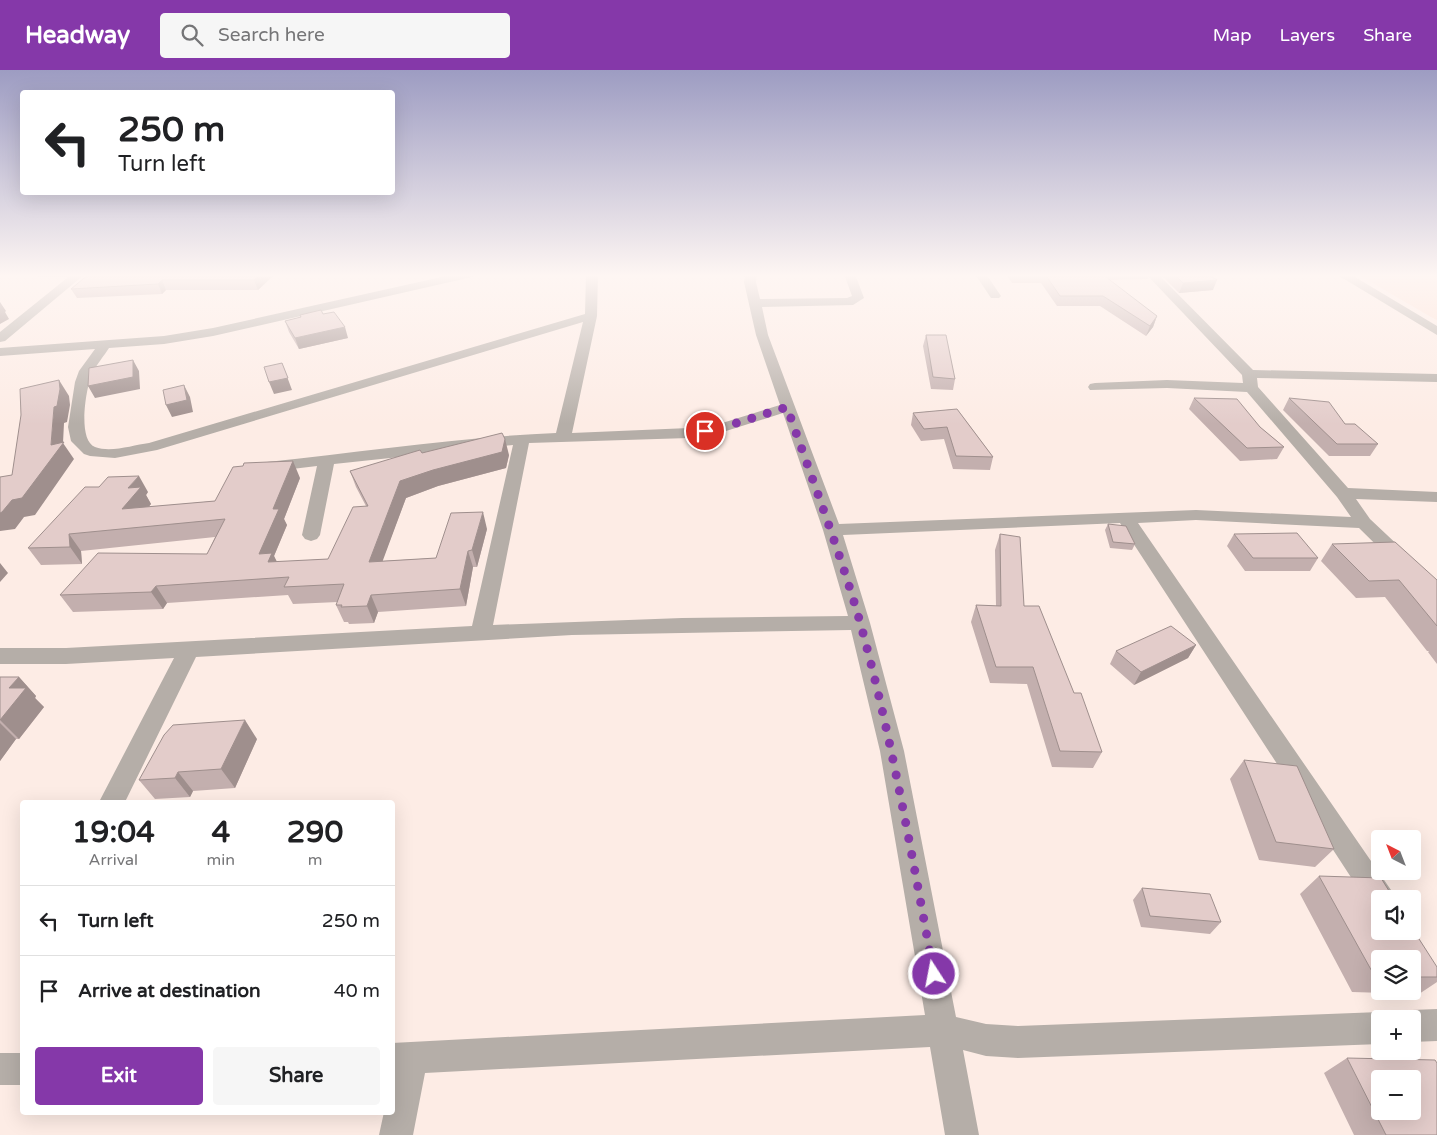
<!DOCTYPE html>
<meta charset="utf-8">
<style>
body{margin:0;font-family:"Varela Round",sans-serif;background:#f6f6f6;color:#202124;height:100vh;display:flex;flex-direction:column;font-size:19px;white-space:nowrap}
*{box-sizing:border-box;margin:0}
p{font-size:16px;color:#757577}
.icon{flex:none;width:28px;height:28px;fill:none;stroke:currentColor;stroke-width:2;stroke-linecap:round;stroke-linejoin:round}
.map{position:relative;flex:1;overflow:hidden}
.sheet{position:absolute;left:20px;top:730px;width:375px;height:315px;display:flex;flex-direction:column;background:#fff;border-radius:5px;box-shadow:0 5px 20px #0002}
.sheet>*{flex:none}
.top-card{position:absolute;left:20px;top:20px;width:375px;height:105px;border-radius:5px;box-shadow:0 5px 20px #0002;background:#fff;color:#202124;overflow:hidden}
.needle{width:32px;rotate:318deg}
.buttons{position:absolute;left:1371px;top:760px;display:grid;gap:10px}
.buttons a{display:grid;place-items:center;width:50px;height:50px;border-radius:5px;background:#fff;box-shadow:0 5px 20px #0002;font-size:25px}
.pin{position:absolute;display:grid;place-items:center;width:42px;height:42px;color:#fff;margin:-21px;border:2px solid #fff;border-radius:50%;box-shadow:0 1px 5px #0007}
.me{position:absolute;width:55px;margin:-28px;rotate:349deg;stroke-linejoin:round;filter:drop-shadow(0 0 4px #0008)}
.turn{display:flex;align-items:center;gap:18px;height:105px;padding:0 15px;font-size:22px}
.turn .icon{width:65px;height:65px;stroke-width:2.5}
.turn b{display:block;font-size:35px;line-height:42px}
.eta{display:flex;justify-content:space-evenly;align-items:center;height:85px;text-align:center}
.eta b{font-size:30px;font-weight:700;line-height:35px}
.button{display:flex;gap:10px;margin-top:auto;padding:10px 15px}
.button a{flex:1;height:58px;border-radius:5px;background:#8538a9;color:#fff;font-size:20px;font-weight:700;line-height:58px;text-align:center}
.button a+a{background:#f6f6f6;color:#202124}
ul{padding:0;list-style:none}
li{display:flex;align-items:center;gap:15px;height:70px;padding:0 15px;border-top:1px solid #e0e0e0}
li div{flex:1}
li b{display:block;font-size:19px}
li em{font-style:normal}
header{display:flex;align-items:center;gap:30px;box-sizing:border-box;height:70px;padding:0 25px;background:#8538a9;color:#fff}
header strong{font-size:24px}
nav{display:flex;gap:28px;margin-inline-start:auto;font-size:18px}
.search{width:350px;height:45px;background:#f6f6f6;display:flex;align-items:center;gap:12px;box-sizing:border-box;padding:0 18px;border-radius:5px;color:#757577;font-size:19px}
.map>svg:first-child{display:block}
</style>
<header>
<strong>Headway</strong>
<div class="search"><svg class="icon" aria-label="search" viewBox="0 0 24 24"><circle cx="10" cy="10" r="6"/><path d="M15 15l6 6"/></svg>Search here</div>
<nav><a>Map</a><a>Layers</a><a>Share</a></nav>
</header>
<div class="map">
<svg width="1437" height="1065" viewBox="0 0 1437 1065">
<rect width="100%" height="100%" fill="#fdece5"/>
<path fill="#fde0d3" d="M1357,204h80v46l-6,-3z"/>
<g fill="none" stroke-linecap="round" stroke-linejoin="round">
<path fill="#b5aea8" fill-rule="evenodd" d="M72,204h13l-80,67 -5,1v-10z
M455,204h22l-5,3 -259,59 -49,8 -55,4c-5,8 -13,17 -17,26 -6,14 -15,66 3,73 16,6 38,-2 54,-4l436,-129 1,-40h12l-1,42 -25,117 117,-5 30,-4 61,-19 -24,-70 -12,-53 1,-8h12l-1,8 4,17 87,-1 5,-2 -8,-22h11l9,24 -11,7 -91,2 6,28 71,189 357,-14 155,7 -14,-20 -90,-105 -80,-4 -77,2 -2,-3 2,-3 5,-1 72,-3 76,3 -1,-8 -96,-101h12l95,96 184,4v8l-180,-4 1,9 90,101 89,4v10l-81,-3 14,20 67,63v18l-7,-2 -71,-70 -163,-8 -58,3 253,367 4,9h-15v13l-9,-4 -251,-385 -277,12 27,88 34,128 52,266 30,7 32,2 362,-14 12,7h-12v25l-362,14 -32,-2 -23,-6 16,85h-34l-15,-88 -505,26 -12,62h-34l5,-23h8v-69l533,-28 -45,-264 -29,-121 -279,5 -376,22 -71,145h-26l75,-144 -108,6h-66v-16h66l406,-22 41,-181 -179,19 -14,71 -3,4 -6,2 -6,-2 -3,-4 15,-69 -50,6 -6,-2 -2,-3 2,-3 6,-2c96,-10 193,-25 289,-29l27,-111 -426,128 -42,8 -25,-2 -6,-2 -13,-13 -3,-14 7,-45 4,-11 16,-22 -95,7v-8l164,-12 49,-8zM783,343l40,117 25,86 -166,2 -189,7 36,-182 160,-5 37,-7z
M975,204h11l15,22 -2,2h-8z
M1336,204h14l87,52v9z
M1437,939v32l-25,1v-23h-13l2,-4 11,-5z
M0,983h22v32h-22z"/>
</g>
<path fill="#c3afae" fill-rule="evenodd" d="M36,204h33l-3,3h-28z
M84,204h191l-17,16h-92l-4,4 -85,4 -6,-9 15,-13h-1z
M1006,204h143l-1,5 -40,1 49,36 -4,11 -7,9 -46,-30h-43l-16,-23h-29z
M1160,204h48l5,16 -34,3z
M323,244l25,24 -49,11 -10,-17 -4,-11 15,-3v-3z
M926,265l29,44 -2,11 -22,-1 -8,-43z
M1194,328l66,29 24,20 -7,12 -37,2 -51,-52z
M1289,328l56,26 33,20 -8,12h-41l-46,-46z
M957,339l36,48 -3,13 -37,-1 -9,-30 -23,2 -10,-16 2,-12z
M422,383l87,2 -3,13 -68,18 -32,12 -24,63 54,-3 51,-29 -10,38h-4l-7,39 -88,6 -4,11 -25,1 -1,-2h-4l-8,-17 2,-3 -45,2 -5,-9 -121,8 -4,6 -90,3 -13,-17 147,-41 8,-17 -134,14 1,13 -41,1 -13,-17 120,-56 -2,3 5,9 -3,3 67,-6 85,-23 -16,41 3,6 -13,31 3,6 51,-3 38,-53 -10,-19 -6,-16z
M1108,454l27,20 -3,6 -22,-2 -5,-18z
M1000,464l24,72 50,87 28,59 -9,16 -41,-1 -25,-83 -37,-1 -19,-61 5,-17 20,1 -1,-56z
M1234,464l84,24 -8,13h-65l-18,-25z
M1332,474l105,36v84l-9,-12 1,-1h-2l-42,-54 -29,1 -35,-37z
M1196,575l-8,13 -54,27 -24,-21 6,-13z
M0,607h19l17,19 -1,2 9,9 -25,32h-3l-16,22z
M257,669l-22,49 -42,3 -3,6 -35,2 -16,-19z
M1244,690l90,89 -19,18 -56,-7 -29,-81z
M1319,806l118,91v15l-18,12 -67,-2 -52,-98zM1380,889h32v32h-32z
M1142,818l79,34 -11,12 -69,-7 -8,-27z
M1347,988l90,77h-83l-30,-62z"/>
<path fill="#9f8f8d" d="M260,204h15l-17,16 -4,-10z
M162,210l4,10 -4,4 -4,-10z
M1217,210l-4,10 -34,3 4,-10z
M0,232l6,9 -1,1 4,7 -9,5z
M1157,246l-4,11 -7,9 4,-10z
M345,257l3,11 -49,11 -4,-11z
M133,290l6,11 1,18 -45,9 -7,-12z
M282,293l10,27 -18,4 -5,-12z
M59,310l10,16 1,9 -3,17 -3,1 -1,20 11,16 -39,56 -11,2 -9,12 -15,2v-18l51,-68 3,-38z
M184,315l6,12 3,15 -21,5 -6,-12z
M505,369l4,16 -3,13 -68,18 -32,12 -30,81 -7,-17 31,-81z
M293,391l7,17 -16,41 3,6 -13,31 7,14 -13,1 -9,-17 14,-45z
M139,406l9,16 -2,3 5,9 -18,22 -11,-17 6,-21z
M483,442l4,17 -10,38 -5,-17z
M69,464l12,17 1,13 -12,-17z
M468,481l5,16 -7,39 -6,-17z
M0,493l8,10 -8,9z
M156,516l11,17 -4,6 -12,-17z
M371,525l7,17 -4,11 -7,-17z
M1196,575l-8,13 -54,27 7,-13z
M19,607l17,19 -1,2 9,9 -25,32 -19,-19 9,-32z
M245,650l12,19 -22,49 -14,-19z
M0,653l16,16 -16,22z
M178,702l15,19 -3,6 -15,-19z"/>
<path fill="#e3ccca" stroke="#9f8f8d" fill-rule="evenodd" d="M89,204h171l-6,6h-92l-4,4 -87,5z
M1045,204h57l55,42 -7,10 -47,-30h-43z
M1174,204h34l9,6 -34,3z
M321,240l2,4 11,-2 11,15 -50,11 -10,-17 16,-4 -1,-2z
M926,265h20l9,44 -22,-2z
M133,290v17l-45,9 1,-18z
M282,293l6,15 -19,4 -5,-15z
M59,310l1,9 -3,17 -3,1 -3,38 13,-3 -42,56 -10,2 -10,12 -2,1v-36l12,-2 9,-60 -1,-26z
M184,315l3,15 -21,5 -3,-15z
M1194,328l43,1 23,28 24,20 -37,1z
M1289,328l40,4 16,22h10l23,20h-41z
M957,339l36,48 -37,-1 -9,-29 -23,2 -11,-16z
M502,363l3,6 -3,13 -69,18 -33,11 -31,81 67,-4 15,-45 32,-1 -11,38 -4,1 -8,38 -89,6 -4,11 -26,1 1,-2h-6l8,-21 -60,3 5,-10 -133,9 -5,6 -91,3 38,-42 109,1 18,-35 -156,15 1,13 -42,1 57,-61h14l9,-10 31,-1 -11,12 13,-1 -19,22 93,-8 18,-34 10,-1 1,-3 49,-2 -20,48h6l-20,45 13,-1 -4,9 60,-3 25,-52 15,-1 -18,-35 70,-21 2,3z
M1108,454l18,2 9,18 -22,-2z
M1297,463l21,25h-65l-19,-24z
M1000,464l20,3 4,69h15l35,87h7l21,59 -42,-1 -27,-84h-37l-20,-62 25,1z
M1395,472l42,38v46l-38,-46 -30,1 -37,-37z
M1171,556l25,19 -55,27 -25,-21z
M0,607h19l-10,11h17l-26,32z
M245,650l-24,49 -43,3 -3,6 -36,2 25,-45 9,-10z
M1244,690l53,6 37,83 -58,-7z
M1319,806l62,2 13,21h-14v32h32v-3l25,39v10h-25v-18h-32v17l-6,-1z
M1142,818l68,6 11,28 -71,-6z
M1347,988l88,2 2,3v72h-51zM1380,1009h32v32h-32z"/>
<linearGradient id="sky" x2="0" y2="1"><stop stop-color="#9d9cc2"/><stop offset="0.58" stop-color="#fef6f3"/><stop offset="1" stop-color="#fef6f3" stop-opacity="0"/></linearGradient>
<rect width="1437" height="354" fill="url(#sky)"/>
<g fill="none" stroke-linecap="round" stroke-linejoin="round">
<path stroke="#8538a9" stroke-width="9" stroke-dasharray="0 16.2" d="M705,361l16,-3 66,-21c25,72 52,142 73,215 32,116 52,235 74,352"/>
</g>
</svg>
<div class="buttons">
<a><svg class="needle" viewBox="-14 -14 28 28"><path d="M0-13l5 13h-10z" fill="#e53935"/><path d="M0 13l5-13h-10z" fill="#757577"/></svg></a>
<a><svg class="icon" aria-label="sound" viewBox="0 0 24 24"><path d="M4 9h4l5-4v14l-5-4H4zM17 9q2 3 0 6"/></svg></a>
<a><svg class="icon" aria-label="layers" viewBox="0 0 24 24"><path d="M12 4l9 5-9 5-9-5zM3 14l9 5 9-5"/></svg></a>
<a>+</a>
<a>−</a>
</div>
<div class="pin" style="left:705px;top:361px;background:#d93025"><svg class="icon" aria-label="arrive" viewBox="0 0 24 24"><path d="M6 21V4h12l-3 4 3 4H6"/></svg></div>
<svg class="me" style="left:934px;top:904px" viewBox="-20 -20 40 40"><circle r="17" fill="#8538a9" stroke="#fff" stroke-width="3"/><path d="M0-11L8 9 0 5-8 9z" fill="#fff"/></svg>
<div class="top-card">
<div class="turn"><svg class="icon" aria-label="left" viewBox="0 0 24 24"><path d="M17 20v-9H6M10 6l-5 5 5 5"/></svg><div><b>250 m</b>Turn left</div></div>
</div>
<section class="sheet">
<div class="eta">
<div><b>19:04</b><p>Arrival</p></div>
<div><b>4</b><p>min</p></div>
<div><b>290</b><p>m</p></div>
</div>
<ul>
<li><svg class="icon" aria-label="left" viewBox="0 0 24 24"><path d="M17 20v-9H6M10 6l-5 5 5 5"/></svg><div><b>Turn left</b></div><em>250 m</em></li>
<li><svg class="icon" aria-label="arrive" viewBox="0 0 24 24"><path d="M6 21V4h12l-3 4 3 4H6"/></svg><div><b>Arrive at destination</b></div><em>40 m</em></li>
</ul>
<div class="button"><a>Exit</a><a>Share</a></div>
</section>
</div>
